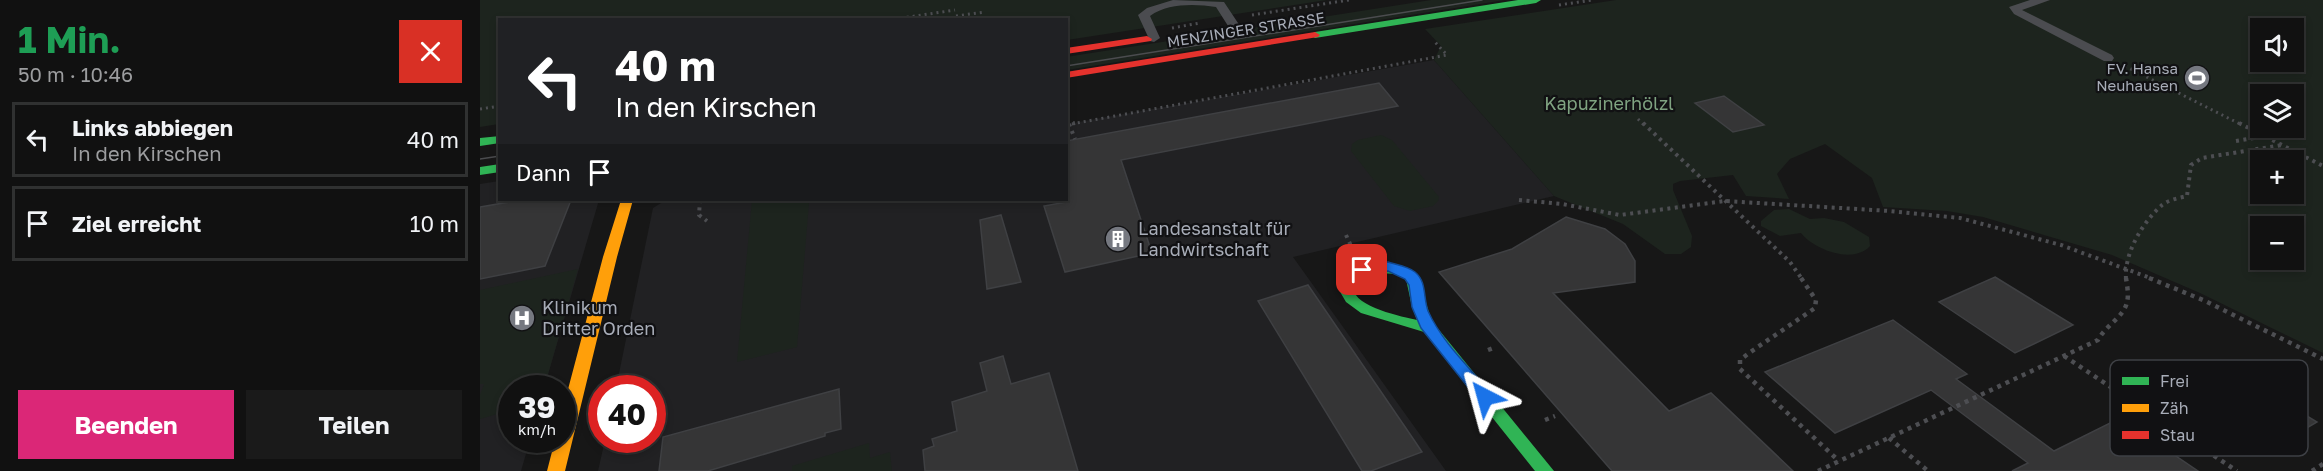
<!DOCTYPE html>
<html lang="de">
<meta charset="utf-8">
<style>
body{margin:0;font-family:"Golos Text",sans-serif;background:#1a1a1a;color:#f1f3f6;height:100vh;display:flex;flex-direction:column;font-size:22px;white-space:nowrap}
*{box-sizing:border-box;margin:0}
p{font-size:20px;color:#9c9d9f}
.icon{flex:none;width:33px;height:33px;fill:none;stroke:currentColor;stroke-width:2;stroke-linecap:round;stroke-linejoin:round}
.map{position:relative;flex:1;overflow:hidden}
.sheet{display:flex;flex-direction:column;background:#111;width:480px}
.sheet>*{flex:none}
.top-card{position:absolute;left:18px;top:18px;width:570px;height:183px;border-radius:0px;box-shadow:0 3px 9px #0003,0 0 0 2px #303131;background:#202124;color:#fff;overflow:hidden}
.buttons{position:absolute;left:1770px;top:18px;display:grid;gap:12px}
.buttons a{display:grid;place-items:center;width:54px;height:54px;border-radius:0px;background:#111;box-shadow:0 3px 9px #0003,0 0 0 2px #303131;font-size:30px}
.speed{position:absolute;left:18px;top:375px;display:flex;gap:12px;font-size:30px;font-weight:700;text-align:center}
.speed>*{display:grid;place-content:center;width:78px;height:78px;border-radius:50%;background:#111;box-shadow:0 3px 9px #0003,0 0 0 2px #303131;line-height:1}
.speed small{font-size:15px;font-weight:400}
.speed .limit{border:9px solid #d22;background:#fff;color:#111}
.pin{position:absolute;display:grid;place-items:center;width:51px;height:51px;color:#fff;margin:-26px;border-radius:12px;box-shadow:0 3px 9px #0006}
.me{position:absolute;width:66px;margin:-33px;rotate:321deg;stroke-linejoin:round;filter:drop-shadow(0 0 4px #0008)}
.turn{display:flex;align-items:center;gap:21px;height:126px;padding:0 18px;font-size:27px}
.turn .icon{width:78px;height:78px;stroke-width:2.5}
.turn b{display:block;font-size:42px;line-height:51px}
.then{display:flex;align-items:center;height:57px;padding:0 18px;background:#0003;gap:12px;font-size:22px}
.round{display:grid;place-items:center;flex:none;width:63px;height:63px;border-radius:0px;background:#1a1a1a}
.overview{display:flex;align-items:center;justify-content:space-between;height:102px;padding:0 18px}
h1{font-size:36px;font-weight:700;line-height:45px;color:#1e9e55}
.button{display:flex;gap:12px;margin-top:auto;padding:12px 18px}
.button a{flex:1;height:69px;border-radius:0px;background:#db2777;color:#fff;font-size:24px;font-weight:700;line-height:69px;text-align:center}
.button a+a{background:#1a1a1a;color:#f1f3f6}
ul{padding:0;list-style:none}
li{display:flex;align-items:center;gap:18px;height:75px;margin:0 12px 9px;padding:0 6px;border:3px solid #303131;border-radius:0px}
li div{flex:1}
li b{display:block;font-size:22px}
li em{font-style:normal}
main{display:flex;flex:1;min-height:0}
.map>svg:first-child{display:block}
</style>
<main>
<section class="sheet">
<div class="overview"><div><h1>1 Min.</h1><p>50 m · 10:46</p></div><a class="round" style="background:#d93025;color:#fff"><svg class="icon" aria-label="close" viewBox="0 0 24 24"><path d="M6 6l12 12M18 6L6 18"/></svg></a></div>
<ul>
<li><svg class="icon" aria-label="left" viewBox="0 0 24 24"><path d="M17 20v-9H6M10 6l-5 5 5 5"/></svg><div><b>Links abbiegen</b><p>In den Kirschen</p></div><em>40 m</em></li>
<li><svg class="icon" aria-label="arrive" viewBox="0 0 24 24"><path d="M6 21V4h12l-3 4 3 4H6"/></svg><div><b>Ziel erreicht</b></div><em>10 m</em></li>
</ul>
<div class="button"><a>Beenden</a><a>Teilen</a></div>
</section>
<div class="map">
<svg width="1843" height="471" viewBox="0 0 1843 471">
<rect width="100%" height="100%" fill="#171717"/>
<path fill="#212123" d="M954,60l120,136 -261,61 153,214h-848l7,-31h47v-52h-36l37,-180 13,-8h400l1,-76z
M19,181l1,19h99l-55,188h-32v52h18l-9,31h-41v-287z"/>
<path fill="#1d241e" fill-rule="evenodd" d="M0,0h847l-260,40 -1,-20h-566l-1,104 -19,3z
M951,0h74l-438,70 -1,-13z
M1136,0h707v353l-123,-60 -88,-38 -129,-38 -36,-6 -64,-4 -11,-29 -47,-34 -35,15 -13,15 12,25 -43,-3 -13,-21 -53,6 -7,3v6l19,46 -1,11 -10,7h-16l-42,-30 -69,-28 -120,-136 7,-14 -16,-17zM1780,28h34v34h-34zM1780,94h34v34h-34zM1780,160h34v34h-34zM1780,226h34v34h-34z
M901,135l11,5 47,57 -1,4 -5,5 -23,5 -16,-5 -43,-55 1,-7 6,-4z
M272,200h70l-13,3 -12,144 -60,15z
M1309,209l21,10 14,-1 20,4 25,15 1,9c-17,19 -57,3 -69,-13l-21,3 -19,-10v-5l13,-11z
M98,269l-34,119h-32l-1,22 -31,9v-24l4,-11h-4v-94z
M389,443l1,15 20,-6 2,19h-100v-5z"/>
<path fill="#353536" stroke="#3f4043" stroke-width="1.5" d="M899,83l19,23 -277,54 31,93 -87,19 -21,-66 22,-4v-61z
M1244,96l40,29 -31,7 -38,-29z
M41,200h50l-26,66 -65,13v-72z
M521,215l20,67 -34,7 -7,-69z
M1086,217l39,12 20,15 10,17v21l-82,11 116,118 42,-18 82,78h-181l-173,-199 73,-23z
M1515,277l78,48 -58,28 -76,-51z
M828,285l106,155 8,12 -51,19h-9l-104,-170z
M1413,320l74,54 -11,5 98,72 66,-33 78,53h-186l16,-8 -97,-73 -96,43 -70,-61z
M523,356l8,28 38,-11 29,98h-153l-2,-21 11,-4 -2,-7 25,-8 -5,-29 35,-11 -7,-28z
M1742,365l95,57 -55,32 -94,-62z
M359,389l2,40 -16,4v3l-117,35h-49l4,-34z"/>
<g fill="none" stroke-linecap="round" stroke-linejoin="round">
<path stroke="#4d4e52" stroke-width="3" stroke-dasharray="2 4" stroke-linecap="butt" d="M1079,5l34,-5
M772,15l97,-15
M476,16l29,-4
M409,20l66,-10
M692,28l28,-5
M1645,66l117,59
M0,109l20,-3
M1158,119l6,6
M586,125l381,-70 -14,-15"/>
<path stroke="#4d4e52" stroke-width="4" stroke-dasharray="3 4.5" stroke-linecap="butt" d="M1163,123l147,139 12,17
M1759,123l84,43
M589,124l6,15
M586,125l9,-2
M1756,141l29,-5
M220,200l-1,15 8,6
M1039,200l43,4 58,11 105,-14 165,10 70,7 101,27 92,34
M866,235l6,13
M1646,279c-2,-25 16,-56 35,-73 6,-6 18,-8 26,-10l4,-31 11,-7 80,-13"/>
<path stroke="#4d4e52" stroke-width="4.5" stroke-dasharray="4 5" stroke-linecap="butt" d="M1321,278l15,22 -1,8 -66,45 -9,7v9l99,92
M1669,278l54,22 120,59
M1008,350l8,-3
M1584,356l173,115
M1065,420l10,-4
M1409,438l39,33
M1338,471l280,-131c7,-14 26,-23 29,-38 2,-7 0,-17 -1,-24
M1832,471l11,-7"/>
<path fill="#4b4c50" fill-rule="evenodd" d="M693,0l51,2 16,24 -2,3h-8l-14,-22c-21,-3 -48,-4 -66,9l10,22 -6,4 -4,-1 -12,-26 9,-7z
M1550,0h20l-28,10 90,45 2,3 -2,3h-8l-90,-47 -5,-7z"/>
<path fill="#30b455" fill-rule="evenodd" d="M1038,0h23l-5,3 -221,35 -5,-3 5,-3z
M20,136v7l-20,3v-8z
M20,164v8l-20,3v-8z
M897,264c58,0 38,25 58,61l119,146h-19l-111,-139 -63,-19 -15,-11 -7,-12c4,-20 21,-23 38,-26zM897,273l21,1 8,5 6,28 5,13c-14,-3 -68,-14 -63,-34 2,-10 15,-12 23,-13z"/>
<path fill="#ff9f0a" fill-rule="evenodd" d="M141,200h12l-16,57 -52,214h-18l8,-31h7v-28l41,-155z"/>
<path fill="#e5322d" fill-rule="evenodd" d="M835,32l5,3 -2,2 -252,41v-6z
M667,36l5,3 -1,2 -85,13v-6z"/>
<path stroke="#4b4c4f" stroke-width="1.5" d="M586,66l416,-66
M0,159l20,-3"/>
</g>
<path fill="#1a73e8" stroke="#114b97" stroke-width="1.5" d="M908,262c9,3 19,4 27,10 12,10 8,25 13,39 14,31 41,56 63,82l2,4 -2,4h-12l-58,-73 -9,-21 -3,-22 -4,-6 -17,-8 -26,4 -7,-5 7,-4z"/>
<defs>
<g id="stadium-disc" transform="scale(1.35)"><circle r="9.5" fill="#757880" stroke="#111113"/><path d="M0-5a6.5 5 0 1 0 0 10a6.5 5 0 1 0 0-10ZM-3.5-1.8h7v3.6h-7Z" fill="#fff"/></g>
<g id="building-disc" transform="scale(1.35)"><circle r="9.5" fill="#757880" stroke="#111113"/><path d="M-4-6H4V6H1V3H-1V6H-4ZM-2.5-4.3h1.7v1.8h-1.7ZM.8-4.3h1.7v1.8H.8ZM-2.5-1h1.7V.8h-1.7ZM.8-1h1.7V.8H.8Z" fill="#fff"/></g>
<g id="hospital-disc" transform="scale(1.35)"><circle r="9.5" fill="#757880" stroke="#111113"/><path d="M-5-5h3v3.5h4V-5h3V5h-3V1.5h-4V5h-3Z" fill="#fff"/></g>
</defs>
<g fill-rule="evenodd">
<use href="#stadium-disc" x="1717" y="78"/>
<use href="#building-disc" x="638" y="239"/>
<use href="#hospital-disc" x="42" y="318"/>
</g>
<g text-anchor="middle" stroke-width="4.5" stroke-linejoin="round" paint-order="stroke">
<g font-size="15" fill="#a8adb8" stroke="#111113">
<text transform="translate(766 30) rotate(-9)" y="5">MENZINGER STRASSE</text>
</g>
<g font-size="15" fill="#a8adb8" stroke="#111113" text-anchor="end">
<text x="1698" y="74">FV. Hansa<tspan x="1698" dy="17">Neuhausen</tspan></text>
</g>
<g font-size="18" fill="#7fa381" stroke="#111113">
<text x="1129" y="110">Kapuzinerhölzl</text>
</g>
<g font-size="18" fill="#a8adb8" stroke="#111113" text-anchor="start">
<text x="658" y="235">Landesanstalt für<tspan x="658" dy="21">Landwirtschaft</tspan></text>
<text x="62" y="314">Klinikum<tspan x="62" dy="21">Dritter Orden</tspan></text>
</g>
</g>
<rect x="1630" y="360" width="198" height="96" rx="9" fill="#111113" stroke="#3e4045" stroke-width="1.5"/>
<rect x="1642" y="377" width="27" height="8" fill="#30b455"/>
<rect x="1642" y="404" width="27" height="8" fill="#ff9f0a"/>
<rect x="1642" y="431" width="27" height="8" fill="#e5322d"/>
<g font-size="16" fill="#a8adb8">
<text x="1680" y="387">Frei</text>
<text x="1680" y="414">Zäh</text>
<text x="1680" y="441">Stau</text>
</g>
</svg>
<div class="buttons">
<a><svg class="icon" aria-label="sound" viewBox="0 0 24 24"><path d="M4 9h4l5-4v14l-5-4H4zM17 9q2 3 0 6"/></svg></a>
<a><svg class="icon" aria-label="layers" viewBox="0 0 24 24"><path d="M12 4l9 5-9 5-9-5zM3 14l9 5 9-5"/></svg></a>
<a>+</a>
<a>−</a>
</div>
<div class="speed"><div>39<small>km/h</small></div><div class="limit">40</div></div>
<div class="pin" style="left:882px;top:270px;background:#d93025"><svg class="icon" aria-label="arrive" viewBox="0 0 24 24"><path d="M6 21V4h12l-3 4 3 4H6"/></svg></div>
<svg class="me" style="left:1005px;top:397px" viewBox="-20 -20 40 40"><path d="M0-17L14 15 0 8-14 15z" fill="#1a73e8" stroke="#fff" stroke-width="4"/></svg>
<div class="top-card">
<div class="turn"><svg class="icon" aria-label="left" viewBox="0 0 24 24"><path d="M17 20v-9H6M10 6l-5 5 5 5"/></svg><div><b>40 m</b>In den Kirschen</div></div>
<div class="then">Dann<svg class="icon" aria-label="arrive" viewBox="0 0 24 24"><path d="M6 21V4h12l-3 4 3 4H6"/></svg></div>
</div>
</div>
</main>
